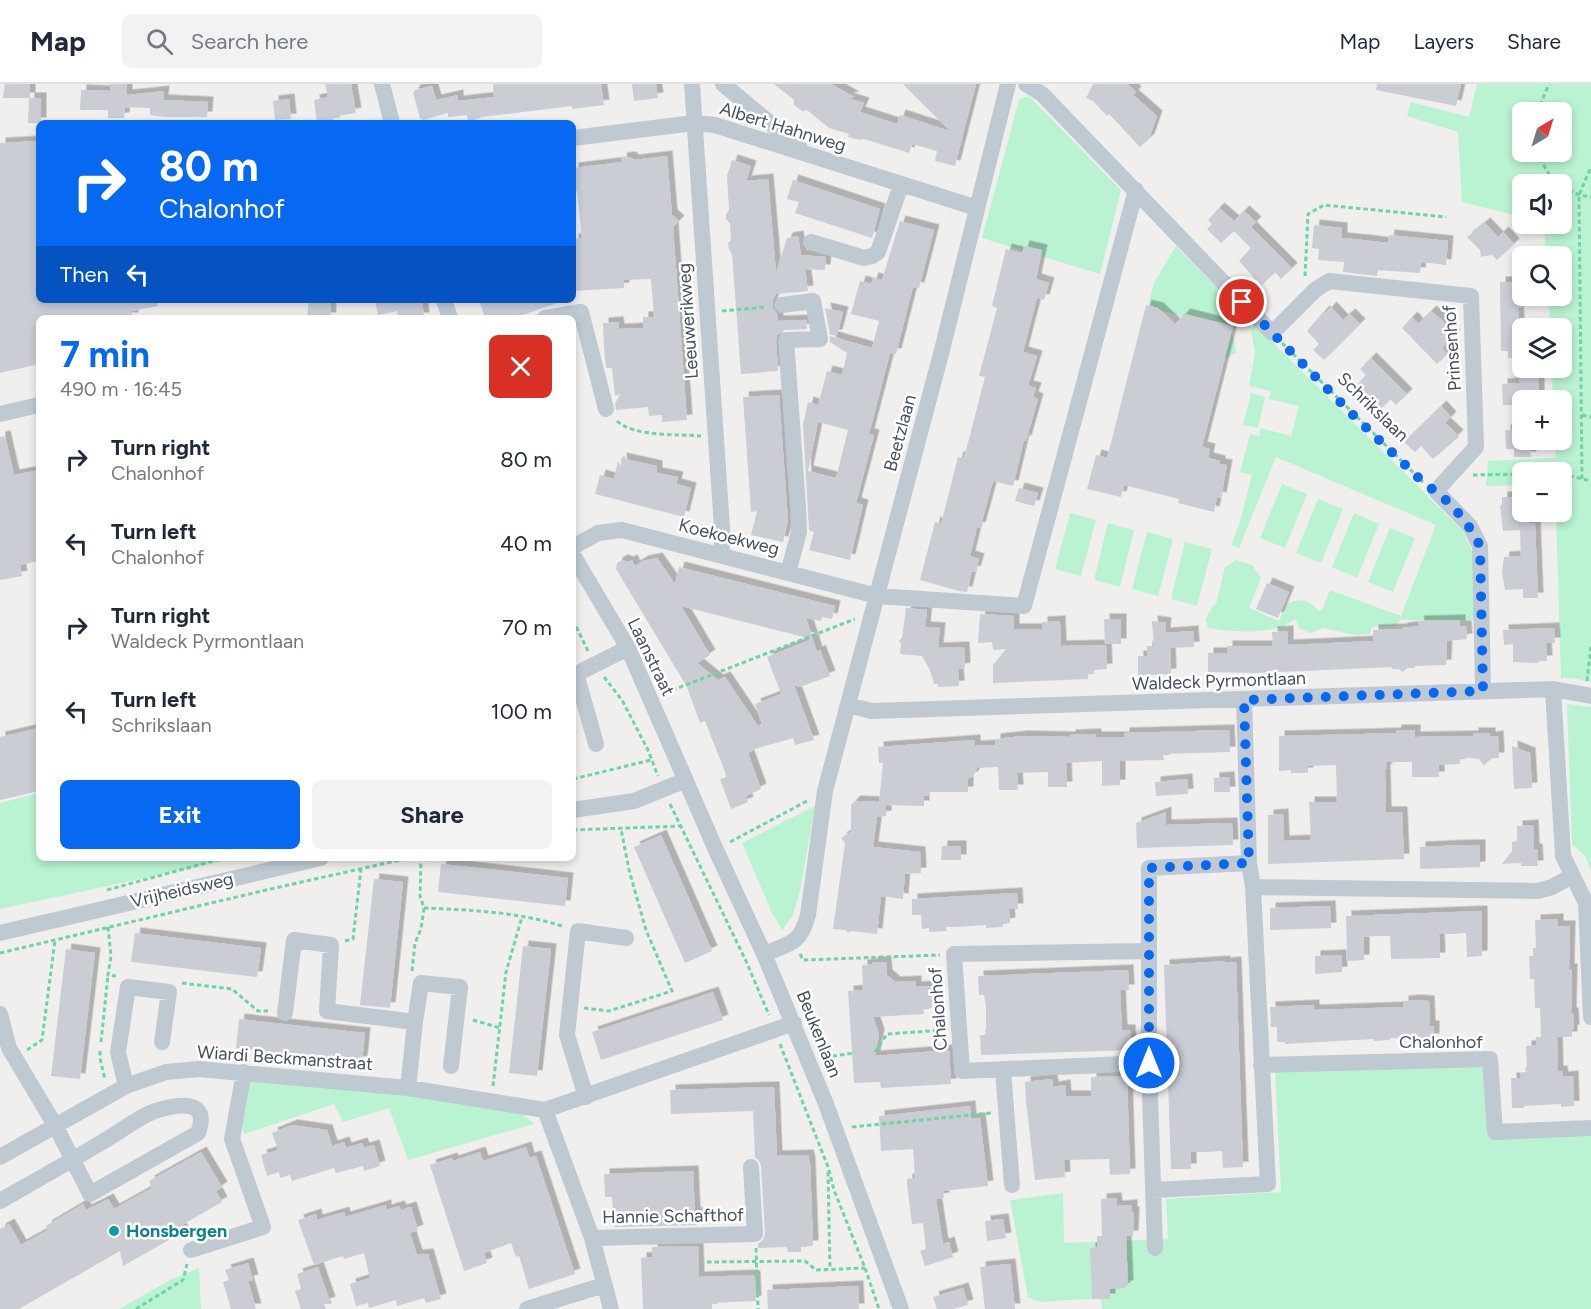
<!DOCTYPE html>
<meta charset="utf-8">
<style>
body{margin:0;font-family:Figtree,sans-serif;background:#f2f2f3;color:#1f2937;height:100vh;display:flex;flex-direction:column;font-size:22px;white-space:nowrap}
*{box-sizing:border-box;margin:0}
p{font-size:20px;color:#747a83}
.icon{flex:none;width:33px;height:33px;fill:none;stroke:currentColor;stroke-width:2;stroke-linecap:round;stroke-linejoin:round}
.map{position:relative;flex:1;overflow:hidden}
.sheet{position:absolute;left:36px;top:231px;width:540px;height:546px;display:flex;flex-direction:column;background:#fff;border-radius:9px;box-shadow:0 3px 9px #0003}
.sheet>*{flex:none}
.guide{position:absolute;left:36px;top:36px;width:540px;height:183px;border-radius:9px;box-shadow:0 3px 9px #0003;background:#0768f2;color:#fff;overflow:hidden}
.needle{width:39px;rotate:38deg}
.buttons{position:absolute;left:1512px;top:18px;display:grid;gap:12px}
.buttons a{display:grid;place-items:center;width:60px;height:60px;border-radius:9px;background:#fff;box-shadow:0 3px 9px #0003;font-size:30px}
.pin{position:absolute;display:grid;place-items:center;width:51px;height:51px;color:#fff;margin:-26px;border:3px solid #fff;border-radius:50%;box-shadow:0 2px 6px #0007}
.me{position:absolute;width:66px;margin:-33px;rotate:0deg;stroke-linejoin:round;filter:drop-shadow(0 0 4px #0008)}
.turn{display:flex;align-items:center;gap:21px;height:126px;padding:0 24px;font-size:27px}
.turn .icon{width:78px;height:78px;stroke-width:2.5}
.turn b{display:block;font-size:42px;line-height:51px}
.then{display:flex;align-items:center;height:57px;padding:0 24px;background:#0003;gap:12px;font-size:22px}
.round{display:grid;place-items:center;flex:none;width:63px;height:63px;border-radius:9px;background:#f2f2f3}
.summary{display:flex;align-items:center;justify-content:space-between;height:102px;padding:0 24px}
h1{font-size:36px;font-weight:700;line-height:45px;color:#0768f2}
.cta{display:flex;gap:12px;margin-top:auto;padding:12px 24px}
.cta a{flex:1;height:69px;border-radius:9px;background:#0768f2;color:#fff;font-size:24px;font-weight:700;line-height:69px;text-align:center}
.cta a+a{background:#f2f2f3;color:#1f2937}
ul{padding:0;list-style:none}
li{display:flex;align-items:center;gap:18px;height:84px;padding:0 24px}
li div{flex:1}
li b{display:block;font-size:22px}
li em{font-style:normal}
header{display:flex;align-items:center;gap:36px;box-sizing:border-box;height:84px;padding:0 30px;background:#fff;border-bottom:2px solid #e0e1e3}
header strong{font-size:28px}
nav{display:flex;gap:33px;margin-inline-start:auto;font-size:21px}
.search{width:420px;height:54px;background:#f2f2f3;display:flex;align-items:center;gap:15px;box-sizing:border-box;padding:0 21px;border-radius:9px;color:#747a83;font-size:22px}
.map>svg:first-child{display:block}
</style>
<header>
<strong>Map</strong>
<div class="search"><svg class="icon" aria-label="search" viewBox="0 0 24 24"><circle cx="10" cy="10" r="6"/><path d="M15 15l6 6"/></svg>Search here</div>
<nav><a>Map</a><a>Layers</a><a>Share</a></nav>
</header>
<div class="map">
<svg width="1591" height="1225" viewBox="0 0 1591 1225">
<defs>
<filter id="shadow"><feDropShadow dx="5.5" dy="-5.5" stdDeviation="0" flood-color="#0004"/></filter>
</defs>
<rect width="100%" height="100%" fill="#f1eeee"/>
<path fill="#b9f3d1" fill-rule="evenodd" d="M1477,0h114v598l-19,-4h-11l-5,-166h6v-40h-40v13l-36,1 2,-25 68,-3 -1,-18h7v-40h-9l-1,-32h10v-40h-12l-2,-32h14v-40h-16l-2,-32h18v-40h-40v33l-60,-15 -4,-70 -51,-16 4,-14 58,15zM1522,28h40v40h-40z
M1025,13h5l91,93 -21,84 -118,-36 37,-138z
M1176,162l63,64c-15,22 -4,20 -3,43l-15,7 8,-31 -81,-22 6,-24z
M1255,241l207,205 11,23 4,67h-77l-3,6 -25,1 -2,7 -16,1 -31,-7 -13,5 -10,-4 -5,-10c-4,2 -8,6 -13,8 -17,6 -56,5 -74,1l-2,-9 7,-14 3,-1 9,-37 11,-7 16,5 9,13 -12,30 30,13 8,-18c16,-5 21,-4 32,8l4,-3 7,-18 71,26 35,-91 -160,-68 -37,91 -8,-3 8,-20 13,-50 -12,-3 10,-38 9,2 2,-8 30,8 8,-30 -30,-7 2,-8 -22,-5 6,-33 -4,-24z
M1251,309l14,4 -7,31 -15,-3z
M1282,400l25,10 -22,54 -25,-10z
M1318,415l25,10 -22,54 -25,-10z
M1070,429l26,7 -15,56 -26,-7z
M1354,429l25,11 -22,54 -25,-11z
M1108,439l26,7 -14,57 -26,-7z
M1390,444l25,10 -22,54 -25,-10z
M1147,448l26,7 -15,57 -26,-7z
M1185,458l27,7 -15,57 -26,-7z
M1567,620l24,3v165l-5,-15 -14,-13z
M39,709v65h199l-238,51v-106z
M815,722l-15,85 -7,24 -11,15 -10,-17 -30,-70z
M1484,983l4,69 103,-1v174h-489l-1,-11 -61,4 -12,-5 -18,-97 53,-7 1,50 104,-4 -2,-40 115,-7 -6,-122z
M252,992l267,34 15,14 -126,36 -19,-52 -46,14 -9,-18 -90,30 -2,-6z
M199,1184l2,41h-82l51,-29z"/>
<path fill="#cacdd4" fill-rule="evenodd" filter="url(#shadow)" d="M5,0h25v14h11v25h-13l1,-25h-26z
M110,0h17v11l37,-4 -1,9 45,2 -1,15h-43l-14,-2v-7l-25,-1 -1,11h-16v-8h-28l1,-20 29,1z
M325,0h26l5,29 -23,4 1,6h-17l-3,-23 14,-3z
M493,0h108l3,21 -32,4v-3l-90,11 -14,5 -1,-7 -19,2v-4l-25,7 -3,-2 -7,-25 2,-3 17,-4 4,14 22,-5v6l36,-4z
M632,0h24l2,14 -24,3z
M774,0h57l23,13 -7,1 17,5 -4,9 37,12 3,-9 50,16 -47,-47h73l-21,82 -20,-5 2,-10 -25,-7 -3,9 -45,-14 -4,1 -12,-3 1,-3 -20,-6 -22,-18 -5,1 -8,-6v-5z
M1093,0h35l8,8 -3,3 24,21 -8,23 -9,8 -31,-33 -2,2 -14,-15 -7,-3z
M1377,0h84l-5,22 -80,-16z
M289,15l2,20 -16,1 -2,-19z
M39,57v159h118l1,6 -26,5 1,7h-94v46l-39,9v-230z
M667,72l5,59 7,6 -6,6 14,193 -25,2v-7l-13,1 -1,-9 -32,3 -1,-6 5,-10 -5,2 -3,-28h-6l-2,-22 -1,-23 15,-1 1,7 24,-1v-11h11l-3,-38 -27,1v8l-51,3v-52l9,-1 -5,-47 -4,1v-24l49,-6 -1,-4 9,-1 4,3z
M732,76l19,6 -5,15 22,-2 8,94 11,-35 11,-2 3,19 25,2 -1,13 -20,-1 3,22 -32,3 -3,6 -1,7 5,7 1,7 28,-1 1,9 -22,1 -8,5 -1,6 2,30 -37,3 -9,-120 -3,-4 -1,-7 3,-3 -1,-16 -4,-5v-5l3,-4 -2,-34z
M793,96l87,29 -8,29 -77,-25 4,-11 -12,-3z
M1219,124l15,13 10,-10 12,11 -5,5 41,41 -11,11 -6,-7 -13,13 -5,-6 -1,1 -17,-19 12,-13 -17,-17 -13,12 -14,-14 5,-5 -4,-4z
M900,137l34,9 -15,58 -6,-1 -17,67 -6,-1 -21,81 5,1 -18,68 7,2 -13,55 -41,-10 5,-18 -5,-2 -6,-106 5,-22 10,3 9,-34 15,4 5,-22 -17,-11v-6l42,12 7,-27 -28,-7 9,-33 11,3 2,-6 9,2zM818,338l30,8 -12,48 -28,-7z
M1485,139l13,14 5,-5 11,12 -17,16 -5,-5 -11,2 -1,-7 -13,-13z
M1314,141l28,3v10l21,2 25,3 1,-8 59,6 -2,24 -25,-3 -1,11 -42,-3 -1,6 -34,-4 1,-10 -26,-2 1,-11 -7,-1z
M1024,162l18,4 -6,29 13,4 -5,17 -7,-2 -14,54 14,4 -9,30 8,2 -3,9 5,2 -12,42 -2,-1 -11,46 -20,-5 -13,47 -3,-1 -7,29 9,3 -4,13 -3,-1 -5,21 -8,-1 -39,-11 15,-58 6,2 17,-67 6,1 21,-81 -6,-1 18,-68 -5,-2 14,-57 16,4z
M1500,198h22v26h-4l2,31h2v19h-14v-7h-7z
M309,216h21l1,18h-24z
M375,216h47l2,18h-26l-1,-7 -19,4z
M479,216h81v2l-46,16h-29z
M1146,221l12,3 17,16 10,-10 48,12 -31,121 8,2 -2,9 12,3v3l7,1 -6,33 -4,-1 -3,15 -36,-9 1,-4 -55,-14 -3,12 -34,-8 9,-34 11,3z
M1331,223l12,13 7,-6 10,10 -36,36 -11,-10 6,-6 -12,-13 17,-20 2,2z
M825,224l18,4 -6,23h-7z
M1431,227l20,17 -2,2 6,5 -13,13 6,6 -11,10 -35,-36 10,-11 6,7z
M1371,274l36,36 -11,11 -6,-6 -12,13 -20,-18 1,-1 -5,-5 12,-13 -6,-6z
M1539,288v28h-17v5h-19l-1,-21 17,-1v-10z
M779,311l9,126 -5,21 -32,-7 6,-24 -6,1 -8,-115z
M1441,322l10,11 -6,6 13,12 -6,6 1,1 -20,17 -12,-13 -6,6 -11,-10z
M1505,346h17v10h8l1,17h-17v-8h-8z
M5,352l9,39 25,-5v91l-19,4 2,11 -22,4v-143z
M621,374l36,8v7l21,4 -2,7 15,4 -7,29 -89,-23 5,-19 14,4 4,-18 4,7z
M1019,404l19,5 -4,13 -19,-5z
M1502,413h20v15h7v11h6l3,75h-15v-9l-18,1 -3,-17 2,-16 17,-1 -1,-26 -17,1 -3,-26h2z
M657,474l18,26 4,-17 156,39 -3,13 -10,-2 -1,4 -15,-3 11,34 3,-2 10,26 -30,11 -6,-2 20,55 -19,5 -2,-7 -38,11 -7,4 13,36 -15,7 2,6 -17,7 -11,-30 7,-2 -22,-56 -5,2 -13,-36 -71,-118 1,-6 5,-3 6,2 4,-2 3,6 8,-5zM681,522l131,33 -45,18 14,37 -26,10 7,20 -4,2 -33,-49 -7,3 -21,-17 13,-8z
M1267,499l22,9 -11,26 -22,-9z
M906,524l21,2 -2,17 15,1 -2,20 26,-1 1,21 -7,1 1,17 -21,1v-3h-4l-4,-14 -8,-14 -22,-2 1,-10 -2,-3 3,-3z
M980,530l34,2v13h28v-7l18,-1 1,25 45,-1 1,24 -14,1v4h-5v5l-95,4v-18l13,-16 -13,1 -1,-8 -14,1z
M1104,535h17v25h-16z
M1460,536v6h6l1,13 -20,2 -1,24 -31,1v2h-8l-4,4 -5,-3h-6v-2l-137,6 -47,-1v-19h19v-7h46l-1,-14 16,-1v14l85,-4v-11l29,-1v-1l17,-2 -1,-5z
M1152,537l14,2 -1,10 28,-2 1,16 -24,1 1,26 -33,2v-20h9v-10h7z
M1554,544l1,15h-9l1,18h-8v2l-26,-1v-18l-9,1 -1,-15z
M39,644v63l-39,9v-63z
M1229,646l1,22 -67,2 1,6 -44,1v24l-18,1v-25l-36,2 1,24h-19v-15l-31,1 1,17h-19l-1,-23 -21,1 -4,8 -5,3v13h-39v4h-5v10l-38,-1v11l-9,1 -4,30 47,5 1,21 -16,1 -2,25 -22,-3 -4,38 -26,-3 -3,2 -2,-3 -13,-1 12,-86 -4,-5 10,-6v-27l4,-4 24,1 4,-39h-4l-1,-16 97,-7v6l20,-1v-6l27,-3 48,1v-2l26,-1v3h28v-4z
M1396,646h19v7l58,-1v-3h17v4l8,-1 1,22h-8l-7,8 -5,-7 -19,-2v7l-21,1v12h-27v-15h-25v7h-2l1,43h16l2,47 -136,5v-49l15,-1 1,27 27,-1 -2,-38h28l-1,-37 -28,1v7h-17v-3l-12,1v-35l85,-2 32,-1z
M1512,662l18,7 2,35 -18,1z
M1229,693l1,15h-16v-14z
M1187,695l1,15 -32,2 -1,-14z
M1166,728v13l66,-2 1,22 -96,3 -1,-25z
M1533,741l1,24h3l1,17h-17v-3l-19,1 10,-13v-9l5,-1v-15z
M661,751l51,116 -27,12 -51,-116z
M1464,761h16v22l-60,2v-22z
M942,762h19v14h-20z
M441,780l127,14 -3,28 -127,-14z
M374,795l29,3 -13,126 -30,-3z
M1017,809l1,16h-9l1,14 -7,1v3l-17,1v-3l-32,2h-8l1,4 -18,1v-4l-7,1 -1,-14h-9v-16z
M1330,822l1,22 -61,2v-22z
M1482,827v45l-15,1 -1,-24 -13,1h-14l1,24 -49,1 -1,-23h-13l-13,1v23l-17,1 -1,-45z
M1558,835v7h12l-1,43h3l-1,44h2l1,17h-2v7h-15l1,34h4l1,6 10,-1 1,30 -13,1v-3l-37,2v2h-12l-1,-30h10l-1,-5 7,-1 -1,-26 10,-1v-8h5l-1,-29h-5l-1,-29h-4l-1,-23h4v-8h3l-1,-28z
M135,849l126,15 -4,29 -126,-15z
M523,862l28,3 -14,127 -28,-3z
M66,865l29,4 -15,126 -29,-3z
M1341,871l1,17 -27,2v-18z
M1225,877l-1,2 12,-1 7,205 -20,1 -1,-17 -16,1h-15v17h-20l-7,-204z
M872,878h14l1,13 8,7 21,-1v6l15,-1 1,22h-9l1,6 -51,3 6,17 -4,22 74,-6 2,34 -70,4 -1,-6 -26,1 -6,-92 15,-1 -1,-25 10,-1z
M1128,886l1,20h-9l2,40h8l1,20 -150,5 -1,-20h6v-28l-2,-12h-5l-1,-19z
M713,908l10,28 -122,40 -9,-28z
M1416,916l13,1 1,25h4v13h-16v-2l-28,1v2l-16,1 -1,-2 -88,5v-2h-8v-15h-6l-1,-20 44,-2v5l89,-3v-6z
M239,935l126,14 -3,29 -126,-14z
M1127,992l3,98 -20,1 -1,-16 -45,1 1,17 -30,3 -9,-79 -1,-19 27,-3 1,8 12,-2 1,11h25v-19z
M774,1003l3,69 31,-1 2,8 3,81 -1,2h-11v6h-13l-1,-5 -29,1v-4l6,-5 1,-6 -4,-67 -2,-5 -4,-4 -2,-46 -82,3 -1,-24z
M970,1022l1,13 9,-1 8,68 -45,5 1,7 -8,1 7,45 6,-2 4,15 -28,9 -5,-15 6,-2 -3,-26 -11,1 -5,-40v-5l8,-1 -2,-29 -32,2 -2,-35z
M292,1041l35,5 5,16 12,-4 2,6 16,-5 2,5 10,-3 6,21 -16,5 -1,-5 -27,7 -2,-5 -42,13 -2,-6 -10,3 -1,-6 -12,4 -6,-21 17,-5 -6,-17z
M526,1063l3,11 7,-2 39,118 -46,15 -10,-33 -3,1 -5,-14 -27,10 3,10 -23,8 -34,-106 22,-7 1,3 27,-9 3,9z
M201,1068l21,35 -6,4 6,11 -42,24 3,6 -60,34 -3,-15 -101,58h-19v-80l9,-5 12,21 27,-15 -2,-4 37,-22 3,6 22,-11 6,10 38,-21 -3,-7z
M693,1087l2,42 2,-1v13l-83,2 -2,-30h-7l-1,-23z
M1116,1114l1,8 15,-1v7h2l-1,24h-7l2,50h-3v2l-15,1v10h-18l-2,-51 7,-1v-11h5l-1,-37z
M386,1121v5l13,-4 2,4 10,-3 7,23 -8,3 7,22 11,-1 13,45 -15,4 -2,-5 -27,8 -1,-6 -27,8 -1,-5 -12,3 -6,-22 20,-6 -6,-25 -20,6 -1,-3 -29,9 -16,-45 18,-6 1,6 27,-8 1,5z
M1003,1135l3,19 -19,3 -2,-20z
M698,1162l1,31 54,-2 2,2 1,24 -44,2v6h-69l-2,-51 11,-1v-10z
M248,1179l5,17 -5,1 8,28h-25l-8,-27 6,-2 -4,-10z
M1010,1180l5,45h-30l-5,-42z
M318,1183l12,35 -6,2 2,5h-25l-6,-18 6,-2 -4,-15z
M858,1202l1,23h-91l-1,-19z
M963,1204l5,17 -15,4h-16l-4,-12z"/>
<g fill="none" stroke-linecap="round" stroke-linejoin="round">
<path stroke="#6dd5a4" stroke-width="3" stroke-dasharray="4.5 3" stroke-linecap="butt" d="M1537,28l12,-28
M1536,68l19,32
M1562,103l17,8 12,2
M1305,192l3,-62 16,-9 122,12
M722,227l44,-4
M1282,259l141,139
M1582,331l9,2
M617,337c17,16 61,13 84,15
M1562,390l29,7
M1473,391l49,-1
M1582,395l-3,-284 12,-28
M573,536l15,31
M604,593l18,23 26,50 10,26
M1587,597l4,-35
M665,609l190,-74
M573,695l78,-19
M670,720l76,157 23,54
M573,746l108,-4
M730,758l79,-42
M107,806l117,-32
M424,824c47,2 96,4 141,19
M108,843l3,29 -3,19 8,1
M345,857l8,-2 8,-70
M0,869l266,-63 143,-32
M800,870l3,6 137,-5
M412,887l3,-28 6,-14 3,-21 -4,-12 1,-38
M182,899l50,6 26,22h11
M584,924l25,3 63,-20 -26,-61 -17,-60 -8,-41
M473,936l27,8
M101,958l7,-67
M780,960l48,123 6,23 31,78 14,41
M27,966l15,-10 13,-100
M100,967v7l5,22
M875,968l12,-18 58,-4
M825,973l30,-4
M493,1002l13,-114 16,-55
M852,1043l139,-14
M828,1088l2,97
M756,1164l2,61
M707,1178l98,-1 11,9 49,-2
M136,1225l47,-29 4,-16"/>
<path stroke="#bec9d2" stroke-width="16" d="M382,0l10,39
M692,0l30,444v27
M723,0l77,64
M1026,0l16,10 230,239 43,-43 14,-9 142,15 5,151 -40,44 34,35 10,20 3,145
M573,54l121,-15 21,2 262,83
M811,158l53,16 8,-2 6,-4 23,-67
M444,216l6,18
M782,221l31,-4 7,38 -34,1 12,167 1,25 -11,41
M545,234l36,-6 25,97
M0,330l39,-9
M573,463l25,-14 24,-3 255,66 147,10 112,-416
M573,471l55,93 88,202 48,104 62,150 75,205
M1553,605l10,167 23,47 5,114
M849,621l22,6 682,-22 38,7
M596,660l-19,-67 5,-6 46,-23
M573,726l61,-9 52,-21
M1253,803l285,4 14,-4 20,-11
M0,849l321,-75
M764,870c26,-11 36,-9 44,-39l17,-124 117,-441 66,-266
M285,929l9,-73 37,5 -4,66 88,11
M0,930l9,34 46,77 35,69 108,-61c13,-35 -21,-29 -43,-22 -17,6 -35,21 -51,30 -35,21 -69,40 -104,60
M1149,979l-187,8 -8,-117 195,-3
M1261,981l229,-6 5,73 96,-4
M1003,986l9,115
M126,1002l-8,-34 10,-65 41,5 -7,50
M408,1004l7,-66 6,-39 39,4 -9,79
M586,1013l-19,-62 11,-104 48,7
M545,1026l47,128 19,71
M0,1073l126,-71 40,-14 33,-3 209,19 137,22 249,-87
M1153,1106l115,-6 -15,-297 -4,-24 -5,-163
M592,1154l163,-4 -4,-67
M1155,1164l-6,-185v-195l100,-5
M191,1166l72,-23 -31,-88 12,-67
M527,1225l77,-24"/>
</g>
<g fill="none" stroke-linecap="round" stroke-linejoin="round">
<path stroke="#0768f2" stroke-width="10" stroke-dasharray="0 18" d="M1149,979v-195l100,-5 -5,-163 239,-9 -3,-145c-12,-24 -31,-47 -54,-61l-74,-71 -110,-112"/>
</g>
<circle fill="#0f9aa8" stroke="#fff" stroke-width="2" cx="114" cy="1147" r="6"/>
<g text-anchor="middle" stroke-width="5" stroke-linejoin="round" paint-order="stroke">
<g font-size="18" fill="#45515e" stroke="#fff">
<text transform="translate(783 43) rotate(17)" y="6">Albert Hahnweg</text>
<text transform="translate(688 237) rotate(-94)" y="6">Leeuwerikweg</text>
<text transform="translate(1452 264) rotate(-94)" y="6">Prinsenhof</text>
<text transform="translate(1373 323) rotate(44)" y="6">Schrikslaan</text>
<text transform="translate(900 349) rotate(-75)" y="6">Beetzlaan</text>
<text transform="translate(729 453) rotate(14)" y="6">Koekoekweg</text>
<text transform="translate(651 573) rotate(64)" y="6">Laanstraat</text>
<text transform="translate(1219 597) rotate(-2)" y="6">Waldeck Pyrmontlaan</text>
<text transform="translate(182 806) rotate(-13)" y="6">Vrijheidsweg</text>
<text transform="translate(938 925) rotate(-94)" y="6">Chalonhof</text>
<text transform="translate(819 950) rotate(68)" y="6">Beukenlaan</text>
<text x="1441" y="964">Chalonhof</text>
<text transform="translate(285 974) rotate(4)" y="6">Wiardi Beckmanstraat</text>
<text transform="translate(673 1132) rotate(-1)" y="6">Hannie Schafthof</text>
</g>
<g font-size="18" font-weight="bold" fill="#0d838f" stroke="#fff" text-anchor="start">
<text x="126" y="1153">Honsbergen</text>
</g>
</g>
</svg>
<div class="buttons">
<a><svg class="needle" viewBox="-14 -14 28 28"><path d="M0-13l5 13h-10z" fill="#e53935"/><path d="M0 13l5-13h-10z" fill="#747a83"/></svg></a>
<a><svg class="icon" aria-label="sound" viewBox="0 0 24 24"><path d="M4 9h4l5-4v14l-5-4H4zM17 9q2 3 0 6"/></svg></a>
<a><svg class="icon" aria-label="search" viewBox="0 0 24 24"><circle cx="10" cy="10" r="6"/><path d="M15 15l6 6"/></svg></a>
<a><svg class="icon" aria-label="layers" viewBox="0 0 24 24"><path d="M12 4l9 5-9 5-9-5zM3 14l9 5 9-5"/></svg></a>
<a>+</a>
<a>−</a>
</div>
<div class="pin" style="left:1242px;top:218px;background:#d93025"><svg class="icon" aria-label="arrive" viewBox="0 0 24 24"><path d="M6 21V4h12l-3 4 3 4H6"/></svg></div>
<svg class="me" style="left:1149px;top:979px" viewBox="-20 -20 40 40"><circle r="17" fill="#0768f2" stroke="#fff" stroke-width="3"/><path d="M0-11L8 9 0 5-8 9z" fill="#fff"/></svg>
<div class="guide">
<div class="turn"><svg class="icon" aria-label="right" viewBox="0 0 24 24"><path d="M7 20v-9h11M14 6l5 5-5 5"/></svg><div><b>80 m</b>Chalonhof</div></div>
<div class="then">Then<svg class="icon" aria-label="left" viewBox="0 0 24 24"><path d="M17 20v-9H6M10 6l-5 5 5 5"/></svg></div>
</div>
<section class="sheet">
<div class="summary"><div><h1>7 min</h1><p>490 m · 16:45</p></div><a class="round" style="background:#d93025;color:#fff"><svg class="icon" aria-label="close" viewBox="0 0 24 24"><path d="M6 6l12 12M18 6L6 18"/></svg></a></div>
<ul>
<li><svg class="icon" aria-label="right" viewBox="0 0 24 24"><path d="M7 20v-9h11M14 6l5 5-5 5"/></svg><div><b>Turn right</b><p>Chalonhof</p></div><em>80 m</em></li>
<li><svg class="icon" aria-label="left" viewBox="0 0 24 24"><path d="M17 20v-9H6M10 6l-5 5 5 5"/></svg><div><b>Turn left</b><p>Chalonhof</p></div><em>40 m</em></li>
<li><svg class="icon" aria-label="right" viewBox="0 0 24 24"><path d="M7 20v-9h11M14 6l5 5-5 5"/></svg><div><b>Turn right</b><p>Waldeck Pyrmontlaan</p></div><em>70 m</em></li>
<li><svg class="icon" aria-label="left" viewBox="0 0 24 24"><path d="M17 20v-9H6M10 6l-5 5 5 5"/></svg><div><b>Turn left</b><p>Schrikslaan</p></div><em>100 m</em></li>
</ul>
<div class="cta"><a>Exit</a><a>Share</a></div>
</section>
</div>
